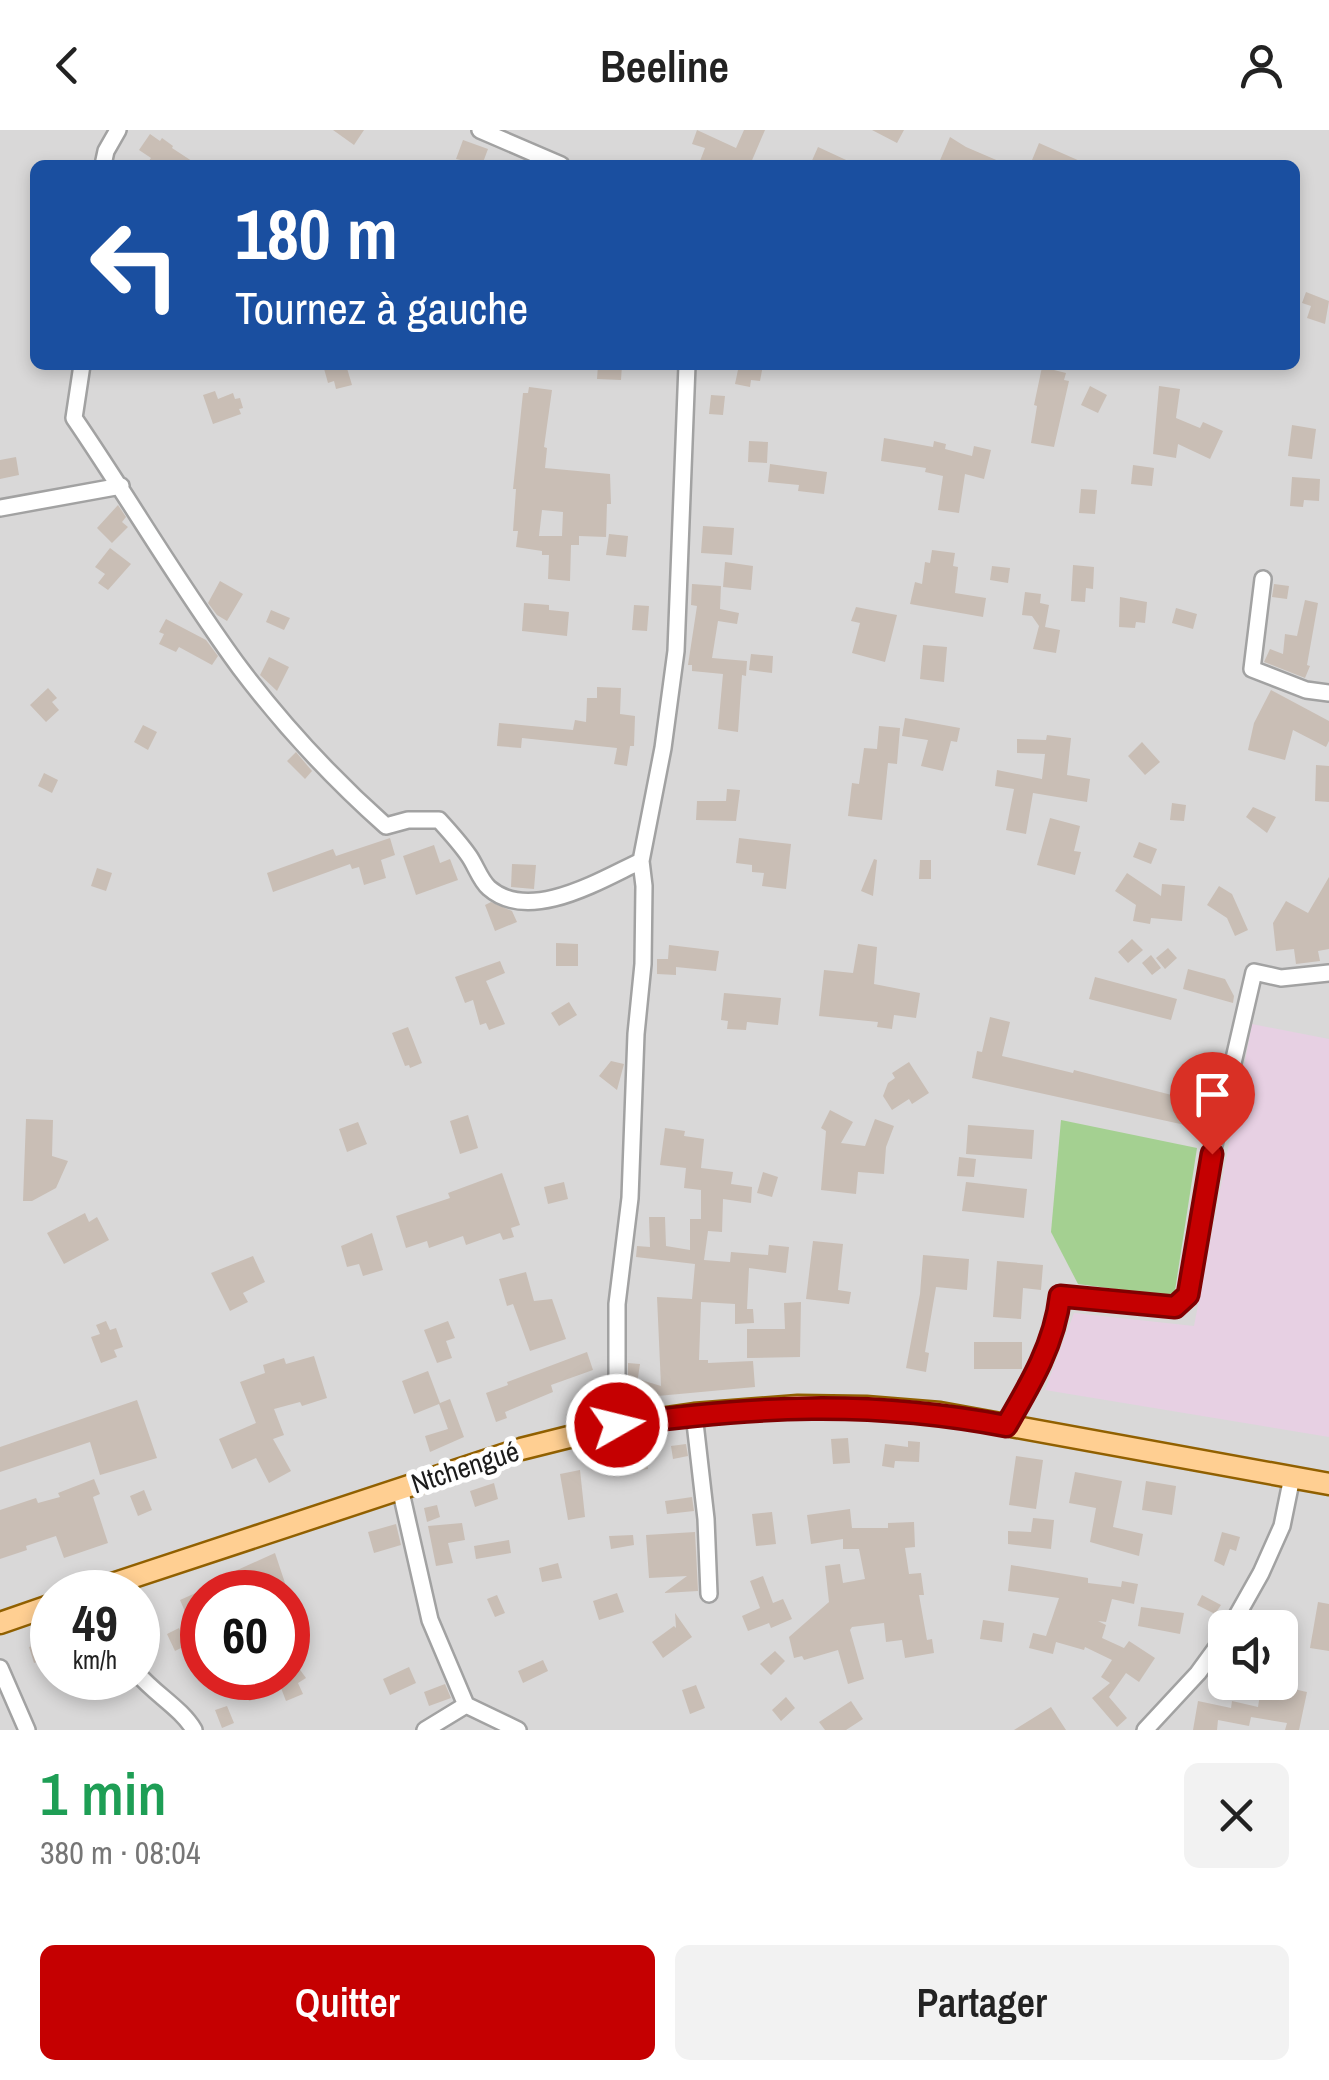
<!DOCTYPE html>
<html lang="fr">
<meta charset="utf-8">
<style>
body{margin:0;font-family:"Archivo Narrow",sans-serif;background:#f2f2f2;color:#222;height:100vh;display:flex;flex-direction:column;font-size:38px;white-space:nowrap}
*{box-sizing:border-box;margin:0}
p{font-size:32px;color:#767676}
.icon{flex:none;width:55px;height:55px;fill:none;stroke:currentColor;stroke-width:2;stroke-linecap:round;stroke-linejoin:round}
.map{position:relative;height:1600px;overflow:hidden}
.sheet{display:flex;flex-direction:column;background:#fff;flex:1}
.sheet>*{flex:none}
.top-card{position:absolute;left:30px;top:30px;width:1270px;height:210px;border-radius:15px;box-shadow:0 5px 15px #0003;background:#1a4fa0;color:#fff;overflow:hidden}
.controls{position:absolute;left:1208px;top:1480px;display:grid;gap:20px}
.controls a{display:grid;place-items:center;width:90px;height:90px;border-radius:15px;background:#fff;box-shadow:0 5px 15px #0003;font-size:50px}
.speed{position:absolute;left:30px;top:1440px;display:flex;gap:20px;font-size:50px;font-weight:700;text-align:center}
.speed>*{display:grid;place-content:center;width:130px;height:130px;border-radius:50%;background:#fff;box-shadow:0 5px 15px #0003;line-height:1}
.speed small{font-size:25px;font-weight:400}
.speed .limit{border:15px solid #d22;background:#fff;color:#111}
.pin{position:absolute;display:grid;place-items:center;width:85px;height:85px;color:#fff;margin:-102px -42px;border-radius:50% 50% 50% 0;rotate:-45deg;box-shadow:0 0 10px #0007}
.pin .icon{rotate:45deg}
.me{position:absolute;width:110px;margin:-55px;rotate:82deg;stroke-linejoin:round;filter:drop-shadow(0 0 8px #0008)}
.turn{display:flex;align-items:center;gap:35px;height:210px;padding:0 40px;font-size:45px}
.turn .icon{width:130px;height:130px;stroke-width:2.5}
.turn b{display:block;font-size:70px;line-height:85px}
.round{display:grid;place-items:center;flex:none;width:105px;height:105px;border-radius:15px;background:#f2f2f2}
.headline{display:flex;align-items:center;justify-content:space-between;height:170px;padding:0 40px}
h1{font-size:60px;font-weight:600;line-height:75px;color:#1e9e55}
.cta{display:flex;gap:20px;margin-top:auto;padding:20px 40px}
.cta a{flex:1;height:115px;border-radius:15px;background:#c50001;color:#fff;font-size:40px;font-weight:600;line-height:115px;text-align:center}
.cta a+a{background:#f2f2f2;color:#222}
header{display:flex;justify-content:space-between;align-items:center;height:130px;padding:0 40px;background:#fff;font-size:45px;font-weight:600}
.map>svg:first-child{display:block}
</style>
<header><svg class="icon" aria-label="back" viewBox="0 0 24 24"><path d="M15 5l-7 7 7 7"/></svg>Beeline<svg class="icon" aria-label="person" viewBox="0 0 24 24"><circle cx="12" cy="8" r="4"/><path d="M4 21q1-7 8-7t8 7"/></svg></header>
<div class="map">
<svg width="1329" height="1600" viewBox="0 0 1329 1600">
<rect width="100%" height="100%" fill="#ede9df"/>
<path fill="#d9d8d8" fill-rule="evenodd" d="M0,0h1329v1600h-1329zM35,35h1260v200h-1260zM52,1462h86v86h-86zM202,1462h86v86h-86zM1225,1498h55v54h-55z"/>
<path fill="#e7d0e3" d="M1252,894l77,15v398l-284,-47 29,-77 120,13z"/>
<path fill="#a4d091" d="M1061,990l136,28 -23,149 -96,-13 -27,-52z"/>
<path fill="#c9beb5" fill-rule="evenodd" d="M333,0h31l-10,15z
M697,0l39,18 8,-18h21l-15,35h-41l-9,-4 5,-13 -13,-4z
M872,0h32l-7,13z
M150,4l10,7 2,-3 11,8 -1,2 26,17h-52l5,-7 -12,-8z
M950,7l16,10 42,18h-70z
M463,10l25,9 -6,16 -26,-6z
M1039,13l50,22h-59z
M818,17l39,18h-47z
M1306,162l23,9 -4,23 -18,-6 4,-12 -9,-3z
M323,235h23l6,20 -16,4 -2,-8 -6,2z
M598,235h24l-1,15 -24,-1z
M739,235h24l-3,16 -9,-1 -1,7 -15,-3z
M1042,237l24,6 -2,7 5,1 -15,66 -23,-4 6,-37 -3,-1z
M1090,256l17,9 -9,18 -17,-8z
M1159,256l21,3 -4,29 24,10 3,-6 20,9 -13,28 -32,-15 -2,14 -23,-4z
M529,257l23,3 -8,57 3,1 -2,20 65,6 1,30h-4l-1,33 -27,-1v9h-8l-1,36 -22,-2 1,-24h-7v-4l-26,-4 2,-16h-5l3,-42h-3l10,-96h5zM542,380l21,2 -1,24h-23z
M215,261l3,8 15,-6 2,6 5,-1 3,10 -4,1 2,5 -28,10 -10,-29z
M711,265l14,1 -2,19 -14,-1z
M1292,295l24,4 -4,30 -24,-3z
M884,308l49,9 1,-6 12,3 -1,5 27,7 2,-10 17,4 -7,29 -19,-5 -6,39 -21,-3 5,-34 -18,-4 1,-4 -45,-7z
M749,311l19,1 -1,21 -19,-1z
M16,327l3,18 -19,4v-19z
M770,334l57,8 -3,22 -26,-3 1,-6 -31,-3z
M1133,335l21,3 -2,18 -21,-2z
M1292,347l28,2 -1,22 -15,-1 -1,7 -13,-1z
M1081,359l16,1 -2,24 -16,-1z
M118,375l8,12 -4,5 6,5 -16,16 -15,-15z
M703,396l31,2 -2,27 -31,-2z
M609,404l19,2 -2,21 -20,-2z
M110,418l21,16 -23,26 -10,-7 7,-9 -10,-7z
M932,420l23,3 -2,13 5,1 -3,26 31,5 -3,19 -73,-13 5,-22 7,2 3,-22 5,1z
M725,432l28,4 -2,24 -28,-3z
M1073,435l21,2 -1,22 -7,-1 -1,14 -14,-1z
M992,436l18,2 -2,15 -18,-3z
M220,451l23,13 -16,27 -10,-6 -9,-12z
M692,454l29,2 -1,23 19,4 -2,11 -19,-3 -6,37 35,3 -1,15 -4,-1 -4,57 -20,-3 5,-55 -31,-3v-6h-4l9,-59 -6,-1z
M1274,454l15,2 -2,13 -15,-2z
M1025,462l16,2 -1,9 9,2 -4,22 15,3 -4,23 -23,-4 6,-23 -7,-10 -10,-1z
M1120,467l27,5 -2,21 -9,-1 -1,6 -16,-1z
M1305,470l13,3 -11,62 3,1 -5,12 -41,-16 6,-13 13,5 2,-20 12,2z
M524,473l25,2v5l20,2 -2,24 -45,-5z
M634,475l15,1 -2,25 -15,-1z
M856,477l41,8 -12,47 -33,-9 8,-30 -9,-2z
M1176,478l21,6 -4,15 -21,-6z
M271,480l19,8 -6,12 -18,-8z
M166,489l40,21 12,16 -6,9 -33,-18 -3,5 -17,-8 5,-10 -5,-2z
M923,515l24,2 -3,35 -24,-3z
M751,524l22,2 -1,17 -23,-3z
M269,527l20,10 -12,24 -17,-16z
M597,557l24,1 -1,26 15,2 -1,30h-4l-3,20 -13,-2 3,-16 -95,-10 -1,10 -24,-2 2,-23 74,7 2,-10 11,2 1,-24h10z
M48,558l9,10 -5,4 7,8 -13,12 -16,-17z
M1271,560l58,31v20l-3,6 -33,-17 -8,30 -37,-10 6,-27z
M905,588l55,10 -3,14 -6,-1 -8,30 -22,-5 7,-26 -26,-4z
M143,595l14,7 -9,18 -14,-8z
M879,596l21,2 -3,36 -9,-1 -6,57 -34,-4 4,-33 7,1 5,-36 13,1z
M1047,605l24,3 -4,37 23,4 -3,23 -54,-9 -7,41 -20,-4 8,-41 -19,-3 2,-16 45,9 3,-25 -28,-1v-14l29,1z
M1142,612l18,20 -15,13 -17,-19z
M296,622l16,19 -7,8 -18,-18z
M1316,635l13,1v36l-14,-1z
M44,643l14,7 -6,13 -14,-7z
M727,659l13,1 -4,31 -40,-1 1,-19h29z
M1172,673l14,2 -2,16 -14,-1z
M1253,677l23,10 -9,16 -21,-16z
M1050,688l30,8 -6,25 7,1 -6,23 -38,-10z
M390,708l5,17 -14,5 5,18 -22,7 -5,-18 -7,2 -2,-5 -77,28 -6,-19 66,-24 3,7z
M739,708l52,6 -5,45 -24,-3 2,-13 -12,-1v-7l-16,-2z
M1139,712l18,7 -6,15 -18,-7z
M434,715l6,18 10,-4 8,21 -42,15 -13,-39z
M874,729l3,1 -4,36 -12,-5z
M920,730h11v19h-12z
M512,734l24,1 -2,24 -23,-2z
M97,738l15,5 -6,18 -15,-5z
M1127,743l34,23 1,-12 23,2 -3,35 -31,-3 -1,6 -17,-3 3,-16 -21,-14z
M1329,747v72l-11,2 2,10 -24,3 -2,-15 -18,2 -3,-28 13,-22 22,12z
M1219,756l13,8 16,36 -13,6 -8,-18 -20,-13z
M491,772l21,9 5,11 -22,9 -10,-26z
M1132,809l11,11 -15,13 -10,-11z
M556,813l22,1v22h-22z
M858,814l19,3 -3,37 46,9 -4,25 -22,-3 -2,14 -15,-2 1,-5 -59,-6 5,-46 29,3z
M669,815l50,6 -3,20 -40,-4v8l-19,-1v-15h11z
M1168,818l9,10 -12,11 -9,-11z
M1151,825l10,13 -9,7 -10,-12z
M500,831l5,12 -19,8 19,43 -16,6 -3,-7 -6,2 -7,-25 -8,3 -10,-26z
M1188,839l37,10 9,17 -1,7 -50,-14z
M1095,847l82,22 -6,21 -82,-21z
M724,863l57,5 -3,27 -31,-3 -1,8 -19,-1 1,-8 -7,-1z
M569,872l8,13 -18,11 -8,-13z
M990,887l20,5 -8,34 71,17 1,-3 125,32 -5,25 -222,-49 5,-27 5,1z
M408,897l14,36 -12,5 -1,-3 -4,1 -13,-33z
M611,931l13,3 -7,26 -18,-14z
M909,932l20,31 -17,11 -3,-5 -17,11 -9,-14 5,-13 7,-5 -3,-5z
M830,980l23,12 -12,21 24,3 10,-27 19,7 -8,21 -2,27 -26,-2 -2,22 -35,-4 5,-59 -5,-3z
M468,985l10,33 -18,6 -10,-33z
M26,989l27,1 -1,36 16,5 -12,27 -24,13h-9z
M358,992l9,22 -20,8 -8,-23z
M968,995l66,5 -2,29 -66,-5z
M665,998l20,3 -1,5 20,3 -3,29 32,4 -2,12 21,3 -1,16 -28,-4 -1,33 -14,-1 -4,29 26,2 1,-10 37,3 1,-10 20,2 -3,26 -37,-5 -2,41h6l1,14 -19,1v-20l-34,-2 -2,58h9v3l45,-2 2,26 -119,11 5,-18 20,6 -4,-89 35,2 3,-35 -59,-7 1,-11 13,1 -1,-30h16l1,29 24,4v-31h11v-29l-17,-2 2,-20 -26,-3z
M959,1027l17,2 -2,18 -17,-1z
M763,1042l15,5 -6,20 -15,-4z
M502,1043l18,52 -9,3 3,9 -11,3 -3,-7 -34,12 -3,-9 -34,12 -2,-7 -21,7 -10,-32 54,-18 -2,-5z
M564,1052l4,17 -20,5 -4,-17z
M966,1052l61,7 -3,29 -62,-7z
M85,1083l4,9 8,-5 12,23 -45,24 -17,-31z
M372,1103l11,37 -20,6 -4,-12 -12,3 -6,-21z
M813,1111l30,3 -5,46 13,2 -2,12 -43,-5z
M923,1125l46,4 -2,31 -31,-3 -11,65 4,1 -3,19 -20,-4 14,-74z
M253,1126l12,26 -22,11 5,9 -18,9 -19,-38z
M997,1131l46,4 -2,25 -18,-2 -2,31 -28,-2z
M526,1142l8,29 18,-2 14,40 -36,12 -17,-47 -6,2 -8,-27z
M801,1172l-1,55 -53,1v-29h38l-1,-26z
M106,1191l4,9 6,-2 7,19 -9,3 3,7 -16,6 -10,-26 9,-3 -4,-9z
M448,1191l7,17 -9,3 6,17 -15,5 -13,-33z
M974,1212h48v27h-48z
M587,1222l6,18 -42,15 2,7 -48,20 2,6 -11,4 -10,-29 22,-8 -1,-3z
M314,1226l13,42 -25,8 -2,-4 -26,7 10,26 -11,4 18,32 -22,12 -13,-25 -24,11 -13,-30 37,-16 -16,-41 25,-9 -2,-8 21,-7 2,6z
M628,1233l12,1 -3,20 -9,-1z
M428,1241l12,32 10,-4 14,38 -34,15 -5,-16 23,-7 -9,-25 -25,10 -12,-33z
M137,1270l20,58 -57,17 -10,-33 -90,30v-25z
M848,1308l2,25 -17,1 -2,-25z
M908,1311l12,1 -1,20 -24,-1 -1,7 -12,-2 3,-22 23,3z
M686,1314l2,12 -15,3 -2,-13z
M646,1326l2,13 -16,2 -2,-13z
M1016,1326l27,4 -7,49 -27,-4z
M580,1340l5,47 -17,3 -8,-46z
M1075,1342l47,9 -9,46 30,7 -4,22 -49,-14 6,-34 -27,-5z
M94,1349l6,15 -7,3 15,46 -44,15 -8,-22 -30,10 1,4 -27,9v-49l36,-12 2,5 22,-6 -2,-4z
M1146,1351l30,5 -4,29 -30,-5z
M494,1353l4,16 -23,8 -5,-16z
M144,1360l8,20 -14,6 -8,-20z
M692,1367l2,14 -27,3 -2,-13z
M437,1375l3,12 -13,5 -3,-14z
M850,1379l2,19h36v-5l26,-1 1,25 -10,1 4,26 12,-1 3,22h-5l8,45 5,-1 2,14 -29,5 -3,-18 -16,2 -2,-19 -32,4 -2,3 14,49 -16,5 -10,-34 -34,10 -2,-4 -8,2 -5,-21 40,-35 -4,-36 15,-2 3,19 22,-4 -6,-30h-16v-10l-32,5 -4,-29z
M772,1382l4,32 -20,2 -4,-32z
M1033,1388l21,2 -3,29 -43,-5v-13l23,1z
M462,1393l3,17 -17,3 5,20 -17,3 -8,-40z
M396,1394l5,21 -27,8 -6,-21z
M695,1402l3,59 -34,2 23,-17 -38,2 -3,-43z
M1222,1402l18,5 -4,14 -6,-2 -6,17 -10,-5z
M633,1405l1,10 -23,4 -2,-13z
M509,1410l2,13 -35,6 -2,-13z
M275,1423l13,39h-59l-7,-15z
M558,1433l4,15 -20,4 -3,-14z
M1011,1435l77,13v5l33,4 1,-6 16,3 -4,20 -22,-5 -6,23 -8,-1 8,4 -4,13 22,10 5,-7 26,17 -16,24 -13,-9 -17,24 18,21 -10,9 -25,-29 18,-15 -9,-6 11,-17 -27,-13 -1,3 -28,-8 -3,12 -24,-6 4,-15 13,3 13,-38 -51,-7z
M763,1446l10,27 10,-4 9,20 -21,9 -2,-5 -21,8 -6,-15 18,-8 -10,-27z
M198,1462l4,12v22l-9,4 -13,-30z
M617,1463l7,19 -25,8 -6,-19z
M288,1464l12,31 -12,5z
M497,1465l8,18 -10,4 -8,-18z
M1202,1465l19,10 -6,9 -18,-9z
M1318,1472l11,2v47l-19,-3z
M1141,1477l43,6 -4,21 -42,-8z
M1257,1482l21,5 -3,11h-22z
M675,1483l17,24 -29,21 -11,-16 22,-16 2,2z
M983,1490l21,3 -2,19 -22,-3z
M179,1498l8,17 -12,6 -8,-17z
M51,1511l1,16 -18,6 -5,-16z
M775,1521l10,10 -14,14 -11,-11z
M543,1530l5,11 -25,12 -5,-12z
M298,1537l8,11 -8,5 5,11 -17,7 -5,-13 -32,13 -9,-23h48v-7z
M409,1537l7,16 -26,12 -7,-16z
M93,1548h34l1,1 -29,12z
M1262,1552l45,10 -8,38h-14l2,-7 -36,-6 -2,9 -31,-6 -1,10h-24l5,-29 33,7 1,-7 26,6z
M445,1554l6,14 -22,8 -5,-14z
M696,1555l9,23 -15,6 -8,-24z
M786,1567l9,11 -14,13 -9,-11z
M851,1571l12,18 -17,11h-21l-6,-8z
M227,1576l7,17 -12,5 -7,-18z
M1051,1577l15,23h-52z"/>
<g fill="none" stroke-linecap="round" stroke-linejoin="round">
<g stroke="#a2a2a2" stroke-width="20">
<path id="minor" d="M480,0l81,35
M103,35l3,-14 12,-21
M82,235l-8,53c56,82 107,170 166,250 43,57 92,110 146,158l22,-6h31c10,11 21,23 30,36 7,10 11,24 20,32 41,36 113,-9 152,-27
M0,378l121,-22
M1263,449l-11,90 54,21 23,3
M694,1284l12,105 3,75
M617,1295v-121l13,-106 6,-164 7,-70 1,-78 -3,-25 22,-113 13,-97 11,-286
M1006,1296c24,-41 49,-83 54,-130l115,11 13,-12 24,-141 42,-182 27,6 48,-5
M400,1358l30,132 36,85 52,25
M1230,1498l31,-55 21,-47 10,-49
M0,1538l27,62
M138,1544c17,20 44,35 56,56
M425,1600l41,-25
M1145,1600l53,-57 27,-37"/>
</g>
<g stroke="#916000" stroke-width="25">
<path id="major" d="M88,1462l433,-143 96,-24 77,-11 104,-8 68,1 74,6 389,71
M0,1493l52,-18"/>
</g>
<use href="#minor" stroke="#fff" stroke-width="15"/>
<use href="#major" stroke="#ffcf92" stroke-width="20"/>
</g>
<g fill="none" stroke-linecap="round" stroke-linejoin="round">
<g stroke="#800001" stroke-width="25">
<path id="route" d="M617,1295c137,-19 253,-25 389,1 24,-41 49,-83 54,-130l115,11 13,-12 24,-141"/>
</g>
<use href="#route" stroke="#c50001" stroke-width="18"/>
</g>
<g text-anchor="middle" stroke-width="10" stroke-linejoin="round" paint-order="stroke">
<g font-size="28" fill="#1b1b1b" stroke="#fff">
<text transform="translate(465 1337) rotate(-18)" y="10">Ntchengué</text>
</g>
</g>
</svg>
<div class="controls">
<a><svg class="icon" aria-label="sound" viewBox="0 0 24 24"><path d="M4 9h4l5-4v14l-5-4H4zM17 9q2 3 0 6"/></svg></a>
</div>
<div class="speed"><div>49<small>km/h</small></div><div class="limit">60</div></div>
<div class="pin" style="left:1212px;top:1024px;background:#d93025"><svg class="icon" aria-label="arrive" viewBox="0 0 24 24"><path d="M6 21V4h12l-3 4 3 4H6"/></svg></div>
<svg class="me" style="left:617px;top:1295px" viewBox="-20 -20 40 40"><circle r="17" fill="#c50001" stroke="#fff" stroke-width="3"/><path d="M0-11L8 9 0 5-8 9z" fill="#fff"/></svg>
<div class="top-card">
<div class="turn"><svg class="icon" aria-label="left" viewBox="0 0 24 24"><path d="M17 20v-9H6M10 6l-5 5 5 5"/></svg><div><b>180 m</b>Tournez à gauche</div></div>
</div>
</div>
<section class="sheet">
<div class="headline"><div><h1>1 min</h1><p>380 m · 08:04</p></div><a class="round"><svg class="icon" aria-label="close" viewBox="0 0 24 24"><path d="M6 6l12 12M18 6L6 18"/></svg></a></div>
<div class="cta"><a>Quitter</a><a>Partager</a></div>
</section>
